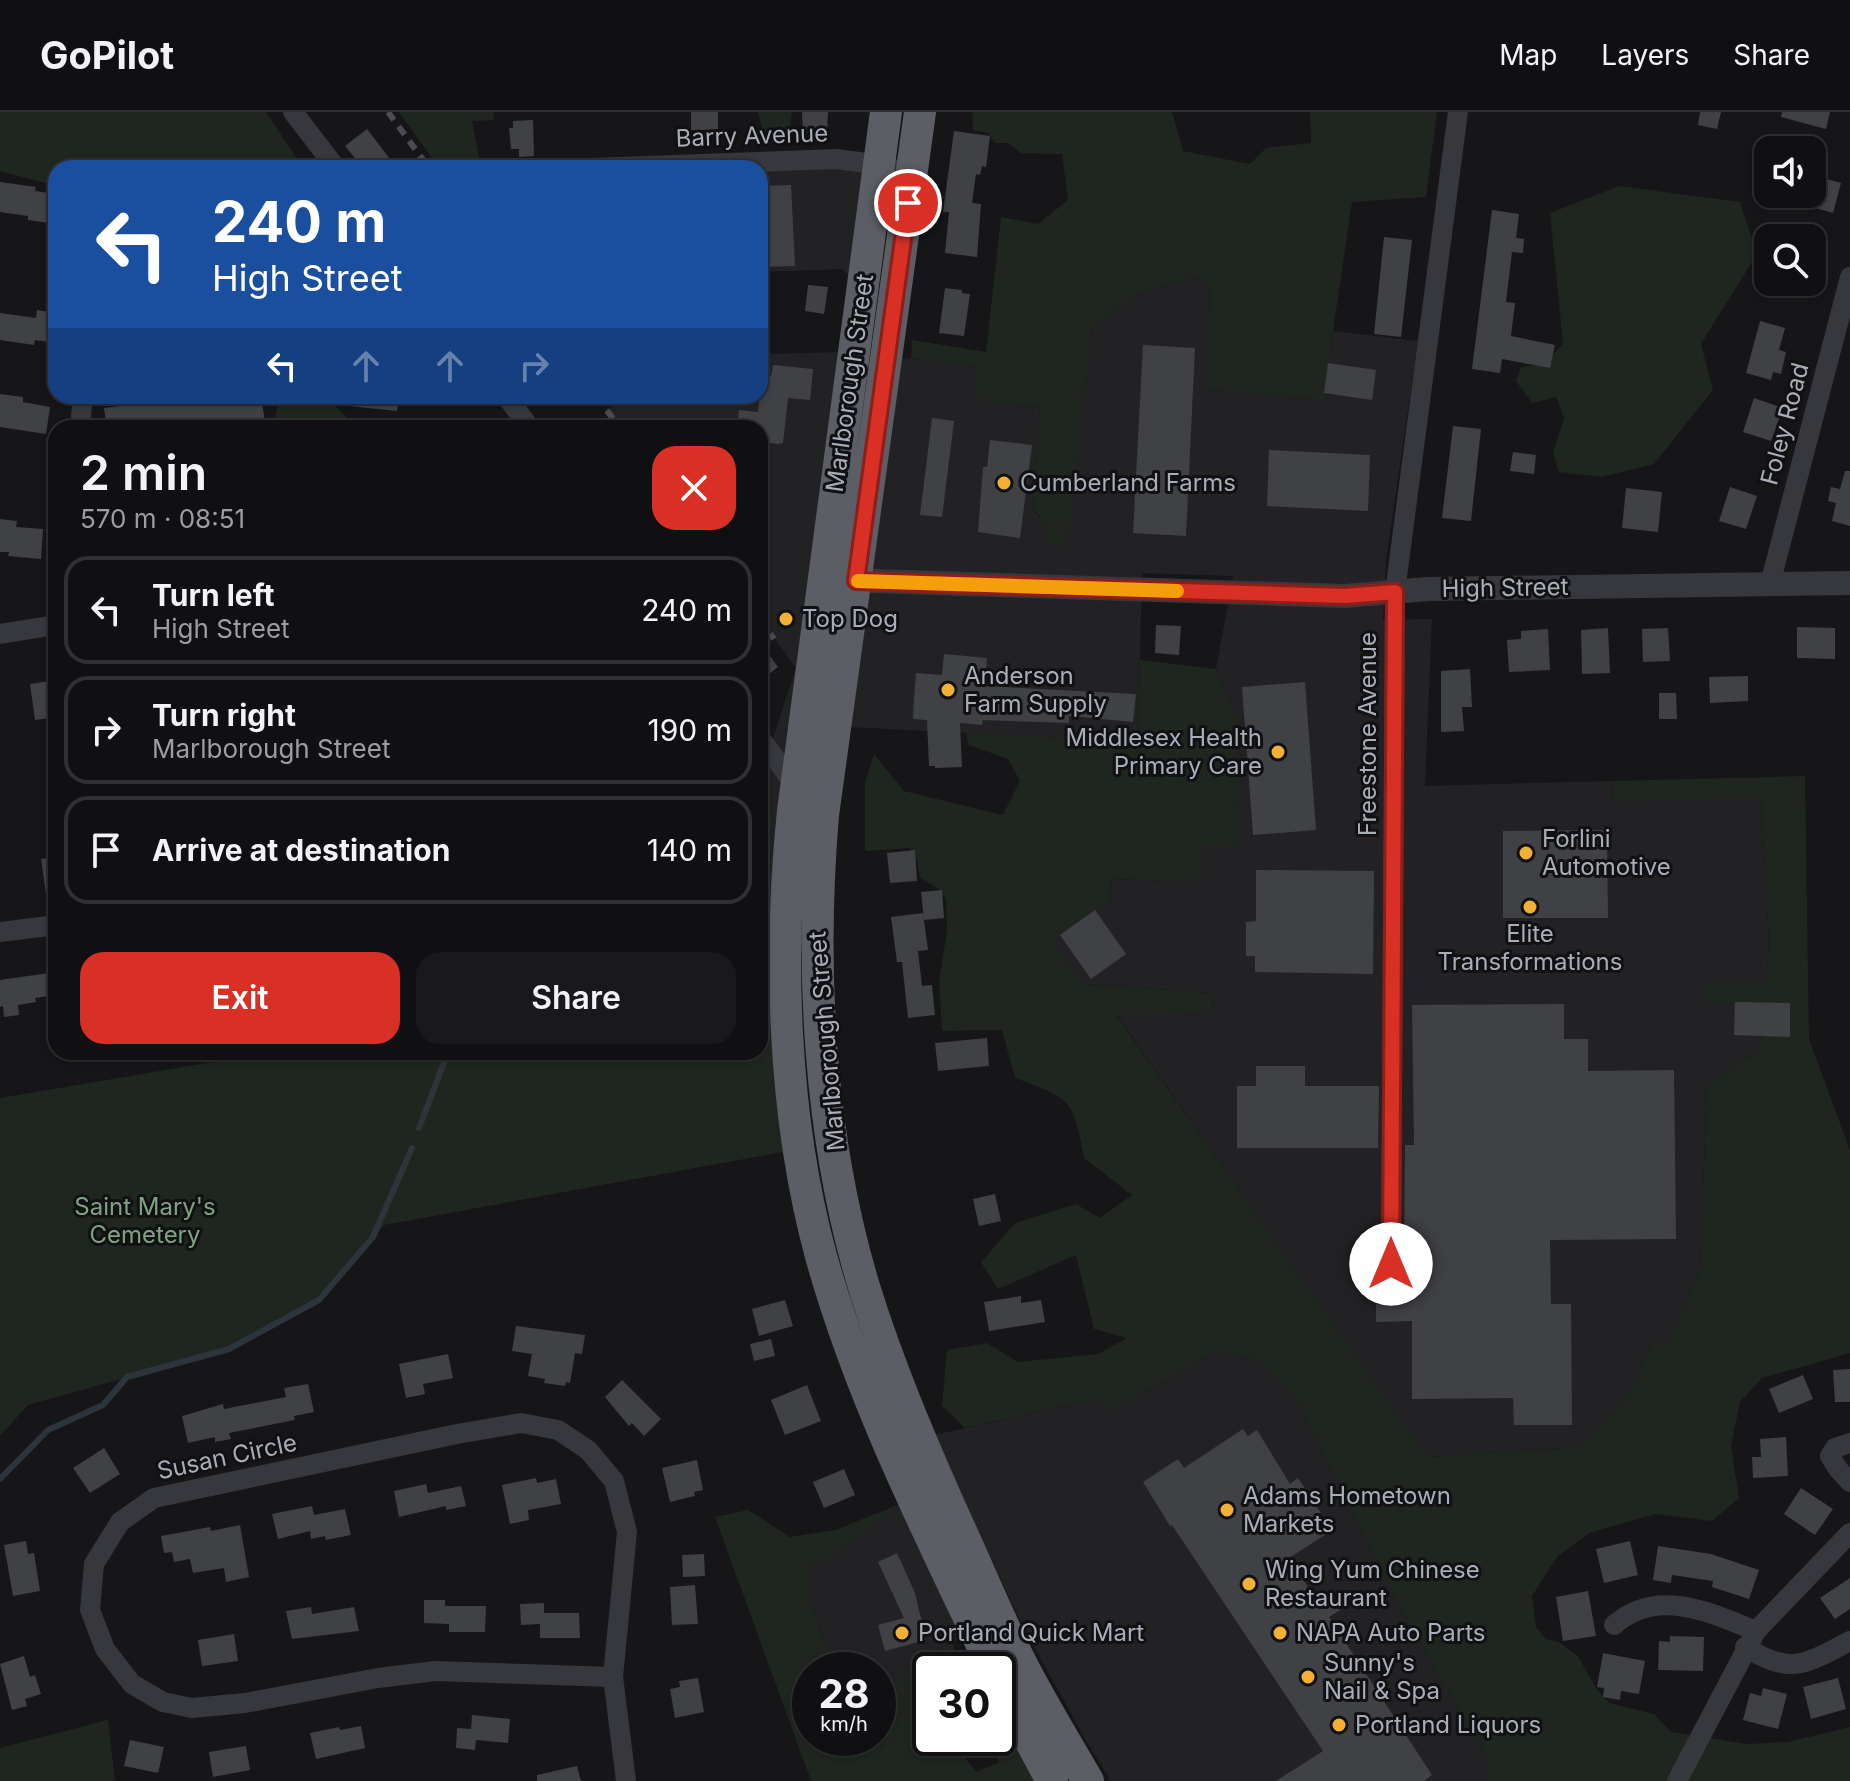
<!DOCTYPE html>
<meta charset="utf-8">
<style>
body{margin:0;font-family:Inter,sans-serif;background:#19191b;color:#f1f3f6;height:100vh;display:flex;flex-direction:column;font-size:30px;white-space:nowrap}
*{box-sizing:border-box;margin:0}
p{font-size:26px;color:#9c9d9f}
.icon{flex:none;width:44px;height:44px;fill:none;stroke:currentColor;stroke-width:2;stroke-linecap:round;stroke-linejoin:round}
.map{position:relative;flex:1;overflow:hidden}
.panel{position:absolute;left:48px;top:308px;width:720px;height:640px;display:flex;flex-direction:column;background:#101012;border-radius:24px;box-shadow:0 2px 6px #0004,0 0 0 2px #303032}
.panel>*{flex:none}
.banner{position:absolute;left:48px;top:48px;width:720px;height:244px;border-radius:24px;box-shadow:0 2px 6px #0004,0 0 0 2px #303032;background:#1a4fa0;color:#fff;overflow:hidden}
.controls{position:absolute;left:1754px;top:24px;display:grid;gap:16px}
.controls a{display:grid;place-items:center;width:72px;height:72px;border-radius:16px;background:#101012;box-shadow:0 2px 6px #0004,0 0 0 2px #303032;font-size:40px}
.speed{position:absolute;left:792px;top:1540px;display:flex;gap:16px;font-size:40px;font-weight:700;text-align:center}
.speed>*{display:grid;place-content:center;width:104px;height:104px;border-radius:50%;background:#101012;box-shadow:0 2px 6px #0004,0 0 0 2px #303032;line-height:1}
.speed small{font-size:20px;font-weight:400}
.speed .limit{border:4px solid #111;border-radius:12px;background:#fff;color:#111}
.pin{position:absolute;display:grid;place-items:center;width:68px;height:68px;color:#fff;margin:-34px;border:4px solid #fff;border-radius:50%;box-shadow:0 2px 8px #0007}
.me{position:absolute;width:88px;margin:-44px;rotate:0deg;stroke-linejoin:round;filter:drop-shadow(0 0 6px #0008)}
.turn{display:flex;align-items:center;gap:28px;height:168px;padding:0 32px;font-size:36px}
.turn .icon{width:104px;height:104px;stroke-width:2.5}
.turn b{display:block;font-size:56px;line-height:68px}
.lanes{display:flex;align-items:center;height:76px;padding:0 32px;background:#0003;justify-content:center;gap:40px;direction:ltr}
.lanes .off{opacity:.35}
.round{display:grid;place-items:center;flex:none;width:84px;height:84px;border-radius:24px;background:#19191b}
.head{display:flex;align-items:center;justify-content:space-between;height:136px;padding:0 32px}
h1{font-size:48px;font-weight:600;line-height:60px}
.primary-button{display:flex;gap:16px;margin-top:auto;padding:16px 32px}
.primary-button a{flex:1;height:92px;border-radius:24px;background:#d93025;color:#fff;font-size:32px;font-weight:600;line-height:92px;text-align:center}
.primary-button a+a{background:#19191b;color:#f1f3f6}
ul{padding:0;list-style:none}
li{display:flex;align-items:center;gap:24px;height:108px;margin:0 16px 12px;padding:0 16px;border:4px solid #303032;border-radius:24px}
li div{flex:1}
li b{display:block;font-size:30px}
li em{font-style:normal}
header{display:flex;align-items:center;gap:48px;box-sizing:border-box;height:112px;padding:0 40px;background:#101012;border-bottom:2px solid #303032}
header strong{font-size:38px}
nav{display:flex;gap:44px;margin-inline-start:auto;font-size:28px}
.map>svg:first-child{display:block}
</style>
<header>
<strong>GoPilot</strong>
<nav><a>Map</a><a>Layers</a><a>Share</a></nav>
</header>
<div class="map">
<svg width="1850" height="1669" viewBox="0 0 1850 1669">
<rect width="100%" height="100%" fill="#161618"/>
<path fill="#222225" d="M838,55l25,4 -11,106 -11,-8 -81,3v-103z
M1199,164l12,15 -3,98 118,12 7,-70 85,10 -32,220 -3,59 49,-1 -7,167 188,-5 -1,20 149,-4 8,147 -3,38 -61,2 73,19 -21,49 -50,32 -7,187 -34,78 -12,-10 -23,52 -50,56 -154,10 -311,-443 96,-1 1,-20 -131,-9 -31,-43 58,-39 3,-23 90,3v-37l34,-129 -20,-47 17,-93 -91,-3 -4,169 -346,-18 -17,244 -15,-3v-187l36,-110 -36,-49v-191h-140l-14,-19 26,-13h128v-42l84,-2 133,14 3,34 60,8 -7,102 33,36 26,-217 49,-36z
M1217,1239l42,10 39,40 101,204 88,154 2,22h-378l-23,-37 -66,-119 -88,-190 163,-36 15,12z
M900,1392l61,134 -43,21 -27,26 -13,7v-22h-28l-26,-30 -12,-34v-43l18,-4z"/>
<path fill="#1e261f" d="M0,0h266l37,56h-247v18l-56,-15z
M399,0h95l-1,8 -21,1 9,47h-42z
M758,0h34l-4,31h-23z
M972,0h200l11,39 67,13 16,-16 45,-5 -1,-31h127l-11,85 -74,5 -19,129 -7,70 -119,-12 4,-98 -12,-15 -58,17 -49,36 -25,217 -22,-2c1,-15 1,-24 -12,-34l7,-102 -61,-8 -3,-34 -65,-7 1,-19 74,12 15,-135 37,7 30,-24 -6,-46 -41,-1 -13,-10h-13l-7,-10 -15,-3z
M1619,74l121,16 17,52 -56,90 12,46 -59,74 -52,13 -43,-5 -6,-19 11,-35 -8,-21 -24,6 -16,-22 5,-14 24,-3 18,-21 -13,-130z
M279,284h47l31,32h-101l19,-9z
M1140,548l76,9 20,47 2,131 -36,-2v37l-90,-3 -3,23 -57,39 30,43 131,9 -1,20 -96,2 312,442 153,-10 50,-56 23,-52 12,9 34,-77 7,-187 50,-32 20,-49 -70,1 -3,-20 62,-2 3,-38 -8,-146 -149,3 1,-20 192,-5 4,263 41,111v203l-88,25 -22,24 -9,44 8,52 -27,23 -57,-7 -66,19 -32,24 -25,39 4,31 10,12 13,3 19,14 18,32 13,15 45,11 17,18 76,12 41,-2 62,-15v54h-361l-2,-22 -88,-154 -101,-204 -39,-40 -42,-10 -105,60 -15,-12 -132,29 -23,-22 5,-56 40,-7 31,19 80,-8 29,-16 -33,-9 -18,-74 -78,34 -17,-27 34,-39 61,-19 24,14 32,-23 -48,-37c-11,-60 -13,-59 -69,-80l-13,-48 -60,1 -3,-50 8,-51 -1,-31 -8,-11 -18,-10 -3,-19 -7,-11 -45,3v-68l9,-29 30,37 99,24 17,-34 -12,-22 -39,-14 -3,-12 172,9z
M760,853l15,3 13,183 -404,74 -65,75 -90,49 -201,56 -28,31v-338l272,-46h488z
M900,1392l-70,55 -18,4v43l12,34 26,30h-40v68h68v-46l13,-7 27,-26 35,-17 2,24 -35,8 7,36 3,1v27h13l11,19 10,-1 12,16 23,-10 -8,-24h7v-26l39,69h-226l-96,-264 33,-7 42,27 45,-7z
M108,1608l7,61h-115v-33z"/>
<g fill="none" stroke-linecap="round" stroke-linejoin="round">
<path stroke="#2c353c" stroke-width="6" d="M419,1016l29,-76
M0,1367l48,-49 55,-25 24,-28 102,-28 90,-49 54,-63 39,-89"/>
</g>
<path fill="#404145" d="M691,0h27v18h-27z
M802,0h26l-1,21 -24,1z
M1700,0h21l-4,17 -19,-4z
M1782,0h48l-4,17 -45,-12z
M533,8l1,36 -15,1v-8h-8l-2,-21h4v-7z
M367,17l30,39h-34l-18,-22z
M954,19l36,5 -4,31 -4,-1 -2,9 -4,-1 -4,29 9,1 -4,53 -32,-4 4,-41h-6z
M1812,63l29,8 -8,30 -21,-6z
M0,70l36,5 -1,4 21,3v30l-28,-4v-4l-28,-4z
M791,73l4,81 -35,1v-81z
M1492,98l27,4 -3,24 8,1 -1,14 -11,-1 -6,50 9,1 -4,33 44,9 -5,23 -48,-9 -2,14 -28,-4z
M1384,125l28,3 -11,97 -27,-3z
M808,173l20,2 -4,27 -19,-3z
M945,176l17,2v3l8,1 -6,42 -25,-3z
M37,198l19,3v30l-21,-3 -1,5 -34,-5v-27l36,5z
M1760,209l25,7 -6,22 7,2 -5,22 -8,-2 -2,8 -25,-7z
M1143,233l52,3 -9,188 -53,-3z
M1328,251l48,7 -4,30 -48,-7z
M773,253l40,4 -3,31 -22,-2 -5,45 -5,1 -18,-2v-14h-23l2,-18 19,2 4,-37 9,1z
M0,282l23,3v5l27,5 -4,27 -46,-7z
M222,284h8l1,3 30,-3 4,26 -57,6h-101l-3,-20 60,-7 1,5z
M350,284h49l-2,15 -48,-5z
M1754,286l29,10 -12,33 -28,-9z
M932,306l22,3 -12,96 -22,-2z
M1453,314l28,3 -10,92 -29,-3z
M990,328l42,5 -12,93 -42,-6 5,-65h4z
M1269,338l101,5 -2,56 -101,-5z
M1513,340l23,3 -2,19 -24,-3z
M1845,359h5v55l-18,-5 4,-18 -8,-2 3,-14 9,2z
M1730,375l27,9 -11,33 -27,-8z
M1626,376l36,4 -4,40 -36,-4z
M0,407l17,2 -1,6 27,2 -2,30 -33,-3 1,-4h-9z
M1156,513l25,1 -2,29 -24,-2z
M1797,515l38,1v31l-38,-1z
M1608,516l2,45 -28,1 -1,-44z
M1668,516l2,33 -27,1 -1,-33z
M1548,517l2,41 -41,2 -2,-32 14,-1v-8z
M760,531l18,24 -18,14z
M944,542l43,4 -2,28 151,8 -3,28 -64,-6v7l-86,-3 -1,5 -22,-2 2,44 -27,1v-2h-6l-2,-46 -14,-1 1,-21 2,-25 26,2z
M1470,557l2,38h-10l2,24 -23,1v-61z
M1748,564v25l-38,2 -1,-26z
M56,568v25l-9,1 2,12 -14,2 -5,-36z
M1305,570l11,148 -63,5 -11,-148z
M1659,581h17l1,26h-18z
M1607,718l1,88h-105v-87z
M915,738l2,31 -27,2 -3,-30z
M56,745v43l-9,1 -6,-42z
M1256,758l118,1 -1,103 -118,-2v-16h-9v-34l10,-1z
M942,778l2,28 -20,2 -3,-28z
M1095,798l31,44 -35,25 -31,-44z
M923,801l5,37 -10,1 4,35 10,-1 3,30 -27,3 -6,-56h-5l-6,-45z
M56,860v23l-21,3 1,4 -18,3 1,10 -15,2 -1,-11 -3,1v-27z
M1735,890l55,1v34l-56,-2z
M1564,892v35h24v32l86,-1 2,169 -126,1 1,64h20l1,121h-58l-1,-27 -101,1v-78l-36,1v-18h22v-29l6,-11 1,-119h9l-2,-140z
M987,926l2,28 -51,5 -3,-28z
M1256,954h49v20h74l-1,62h-141v-62h19z
M995,1082l6,27 -22,5 -6,-27z
M1021,1184v7l20,-3 4,22 -56,9 -5,-29z
M785,1188l8,26 -34,10 -7,-27z
M516,1214l69,9 -3,19 -7,-1 -5,30 -4,-1 -1,4 -21,-3 1,-4 -17,-3 4,-22 -20,-3z
M771,1227l4,17 -21,5 -4,-17z
M448,1242l5,24 -30,6 2,10 -19,4 -7,-34z
M1850,1257v33h-15l-2,-32z
M1803,1263l10,24 -34,14 -10,-24z
M622,1268l39,39 -17,17 -12,-13 -3,3 -24,-29z
M308,1272l6,28 -20,4 1,4 -66,13 2,6 -16,3v-5l-27,6 -6,-27 41,-12 1,5 62,-12 -2,-9z
M807,1273l14,36 -36,14 -14,-35z
M1243,1317l5,7 9,-6 33,54 8,-6 23,35 -5,3 12,17 -39,25 28,43 11,-8 12,17 -11,7 103,158 -8,6h-148l47,-30 -151,-226 -2,1 -27,-44 35,-23 6,9z
M1786,1325l2,39 -35,2 -1,-21h9l-1,-18z
M104,1336l16,26 -30,19 -17,-25z
M697,1348l6,30 -9,2 1,4 -25,6 -8,-34z
M844,1357l11,26 -31,13 -11,-26z
M536,1366l1,5 19,-4 5,25 -33,6 1,10 -19,4 -8,-39z
M426,1372l2,9 33,-7 5,20 -20,4v-4l-47,11 -5,-26z
M1801,1376l32,21 -18,26 -31,-21z
M312,1394l2,9 31,-6 6,26 -25,5 -1,-4 -14,3 -1,-8 -32,8 -6,-25z
M240,1413l9,52 -23,5 -2,-14 -31,5 -3,-14 -16,3 -2,-10 -8,1 -3,-17 49,-9 1,4z
M26,1429l2,13 6,-1 6,38 -27,5 -9,-51z
M1630,1429l8,34 -34,8 -8,-34z
M1658,1434l53,8 48,16 -10,29 -37,-12 1,-6 -41,-6 -1,8 -18,-3z
M897,1441l18,40 11,47 -41,11 -7,-26 26,-7 -26,-56z
M704,1442l1,22 -22,1 -1,-22z
M1850,1466v31l-15,10 -15,-21z
M695,1473l3,39 -26,1 -2,-38z
M1588,1479l8,45 -33,5 -7,-44z
M424,1488h21v6h41l-1,26h-36v-8l-25,-1z
M544,1491v10h35l1,25h-40v-14l-19,1 -1,-21z
M311,1495l1,7 42,-7 5,24 -67,8 -6,-28z
M234,1522l4,27 -36,5 -4,-26z
M1670,1524l34,1 -1,34 -45,-1 1,-29 11,1z
M1603,1541l42,8 -6,33 -18,-3 -1,9 -17,-3 1,-9 -7,-1z
M24,1544l6,21 5,-2 6,19 -16,5 2,7 -15,4 -12,-46z
M698,1566l6,34 -29,6 -5,-29 10,-2 -1,-6z
M1838,1566l8,31 -35,10 -8,-32z
M1763,1576l24,6 -9,35 -35,-9 7,-27 11,3z
M472,1603l38,4 -2,24 -32,-3 -1,10 -19,-2 1,-20 14,1z
M361,1614l4,22 -49,11 -6,-26 29,-6 1,3z
M130,1628l34,7 -6,26 -34,-7z
M246,1634l4,24 -37,7 -4,-25z
M577,1654l4,15h-44v-6z"/>
<g fill="none" stroke-linecap="round" stroke-linejoin="round">
<path stroke="#37383d" stroke-width="20" d="M293,0l43,56
M592,56l244,-9 53,7
M506,284l24,32
M80,316l3,-32
M1770,472l80,-307
M0,522l56,-9
M760,626l36,48h4
M0,820l56,-7
M1391,1152l4,-672 63,-480
M1850,1331l-15,5 -5,8 8,13 12,13
M1614,1513c43,-38 95,-13 142,6
M1745,1535c47,29 60,17 105,-6
M613,1565l-178,-6 -57,7 -133,25 -53,5 -29,-6 -31,-18 -27,-35 -15,-39 4,-46 26,-42 34,-24 303,-64 64,-11 37,7 30,20 26,31 13,51 -14,145 13,104
M1677,1669l79,-150 94,-98"/>
<path stroke="#37383d" stroke-width="24" d="M841,468l504,16 83,-7 422,-6"/>
<path stroke="#5b5e65" stroke-width="32" d="M886,0l-93,699c-15,143 -10,306 28,445 40,144 109,279 173,414
M920,0l-97,703c-13,156 -4,325 42,475 24,77 56,152 89,226 22,47 42,96 65,143 21,42 46,82 69,122
M998,1568l54,101"/>
<path stroke="#4a4c52" stroke-width="6" stroke-dasharray="10 8" stroke-linecap="butt" d="M388,0l41,56
M596,284l24,32
M760,507l14,20"/>
</g>
<g fill="none" stroke-linecap="round" stroke-linejoin="round">
<g stroke="#8d1f18" stroke-width="20">
<path id="route" d="M908,91l-52,378 489,15 50,-4 -4,672"/>
</g>
<use href="#route" stroke="#d93025" stroke-width="14"/>
<path stroke="#f59e0b" stroke-width="14" d="M858,469l319,10"/>
</g>
<g fill="#f2b134" stroke="#111113" stroke-width="3">
<circle cx="1004" cy="371" r="8"/>
<circle cx="786" cy="507" r="8"/>
<circle cx="948" cy="578" r="8"/>
<circle cx="1278" cy="640" r="8"/>
<circle cx="1526" cy="741" r="8"/>
<circle cx="1530" cy="795" r="8"/>
<circle cx="1227" cy="1398" r="8"/>
<circle cx="1249" cy="1472" r="8"/>
<circle cx="902" cy="1521" r="8"/>
<circle cx="1280" cy="1521" r="8"/>
<circle cx="1308" cy="1565" r="8"/>
<circle cx="1339" cy="1613" r="8"/>
</g>
<g text-anchor="middle" stroke-width="6" stroke-linejoin="round" paint-order="stroke">
<g font-size="24" fill="#a8adb8" stroke="#111113">
<text transform="translate(752 24) rotate(-2)" y="8">Barry Avenue</text>
<text transform="translate(850 271) rotate(-82)" y="8">Marlborough Street</text>
<text transform="translate(1785 312) rotate(-75)" y="8">Foley Road</text>
<text transform="translate(1505 476) rotate(-1)" y="8">High Street</text>
<text transform="translate(1368 622) rotate(-90)" y="8">Freestone Avenue</text>
<text transform="translate(827 929) rotate(-95)" y="8">Marlborough Street</text>
<text transform="translate(227 1345) rotate(-12)" y="8">Susan Circle</text>
</g>
<g font-size="24" fill="#a8adb8" stroke="#111113" text-anchor="start">
<text x="1020" y="379">Cumberland Farms</text>
<text x="802" y="515">Top Dog</text>
<text x="964" y="572">Anderson<tspan x="964" dy="28">Farm Supply</tspan></text>
<text x="1262" y="634" text-anchor="end">Middlesex Health<tspan x="1262" dy="28">Primary Care</tspan></text>
<text x="1542" y="735">Forlini<tspan x="1542" dy="28">Automotive</tspan></text>
<text x="1530" y="830" text-anchor="middle">Elite<tspan x="1530" dy="28">Transformations</tspan></text>
<text x="1243" y="1392">Adams Hometown<tspan x="1243" dy="28">Markets</tspan></text>
<text x="1265" y="1466">Wing Yum Chinese<tspan x="1265" dy="28">Restaurant</tspan></text>
<text x="918" y="1529">Portland Quick Mart</text>
<text x="1296" y="1529">NAPA Auto Parts</text>
<text x="1324" y="1559">Sunny's<tspan x="1324" dy="28">Nail &amp; Spa</tspan></text>
<text x="1355" y="1621">Portland Liquors</text>
</g>
<g font-size="24" fill="#7fa381" stroke="#111113">
<text x="145" y="1103">Saint Mary's<tspan x="145" dy="28">Cemetery</tspan></text>
</g>
</g>
</svg>
<div class="controls">
<a><svg class="icon" aria-label="sound" viewBox="0 0 24 24"><path d="M4 9h4l5-4v14l-5-4H4zM17 9q2 3 0 6"/></svg></a>
<a><svg class="icon" aria-label="search" viewBox="0 0 24 24"><circle cx="10" cy="10" r="6"/><path d="M15 15l6 6"/></svg></a>
</div>
<div class="speed"><div>28<small>km/h</small></div><div class="limit">30</div></div>
<div class="pin" style="left:908px;top:91px;background:#d93025"><svg class="icon" aria-label="arrive" viewBox="0 0 24 24"><path d="M6 21V4h12l-3 4 3 4H6"/></svg></div>
<svg class="me" style="left:1391px;top:1152px" viewBox="-20 -20 40 40"><circle r="19" fill="#fff"/><path d="M0-13L10 11 0 6-10 11z" fill="#d93025"/></svg>
<div class="banner">
<div class="turn"><svg class="icon" aria-label="left" viewBox="0 0 24 24"><path d="M17 20v-9H6M10 6l-5 5 5 5"/></svg><div><b>240 m</b>High Street</div></div>
<div class="lanes"><svg class="icon" aria-label="left" viewBox="0 0 24 24"><path d="M17 20v-9H6M10 6l-5 5 5 5"/></svg><svg class="icon off" aria-label="ahead" viewBox="0 0 24 24"><path d="M12 20V5M6 11l6-6 6 6"/></svg><svg class="icon off" aria-label="ahead" viewBox="0 0 24 24"><path d="M12 20V5M6 11l6-6 6 6"/></svg><svg class="icon off" aria-label="right" viewBox="0 0 24 24"><path d="M7 20v-9h11M14 6l5 5-5 5"/></svg></div>
</div>
<section class="panel">
<div class="head"><div><h1>2 min</h1><p>570 m · 08:51</p></div><a class="round" style="background:#d93025;color:#fff"><svg class="icon" aria-label="close" viewBox="0 0 24 24"><path d="M6 6l12 12M18 6L6 18"/></svg></a></div>
<ul>
<li><svg class="icon" aria-label="left" viewBox="0 0 24 24"><path d="M17 20v-9H6M10 6l-5 5 5 5"/></svg><div><b>Turn left</b><p>High Street</p></div><em>240 m</em></li>
<li><svg class="icon" aria-label="right" viewBox="0 0 24 24"><path d="M7 20v-9h11M14 6l5 5-5 5"/></svg><div><b>Turn right</b><p>Marlborough Street</p></div><em>190 m</em></li>
<li><svg class="icon" aria-label="arrive" viewBox="0 0 24 24"><path d="M6 21V4h12l-3 4 3 4H6"/></svg><div><b>Arrive at destination</b></div><em>140 m</em></li>
</ul>
<div class="primary-button"><a>Exit</a><a>Share</a></div>
</section>
</div>
